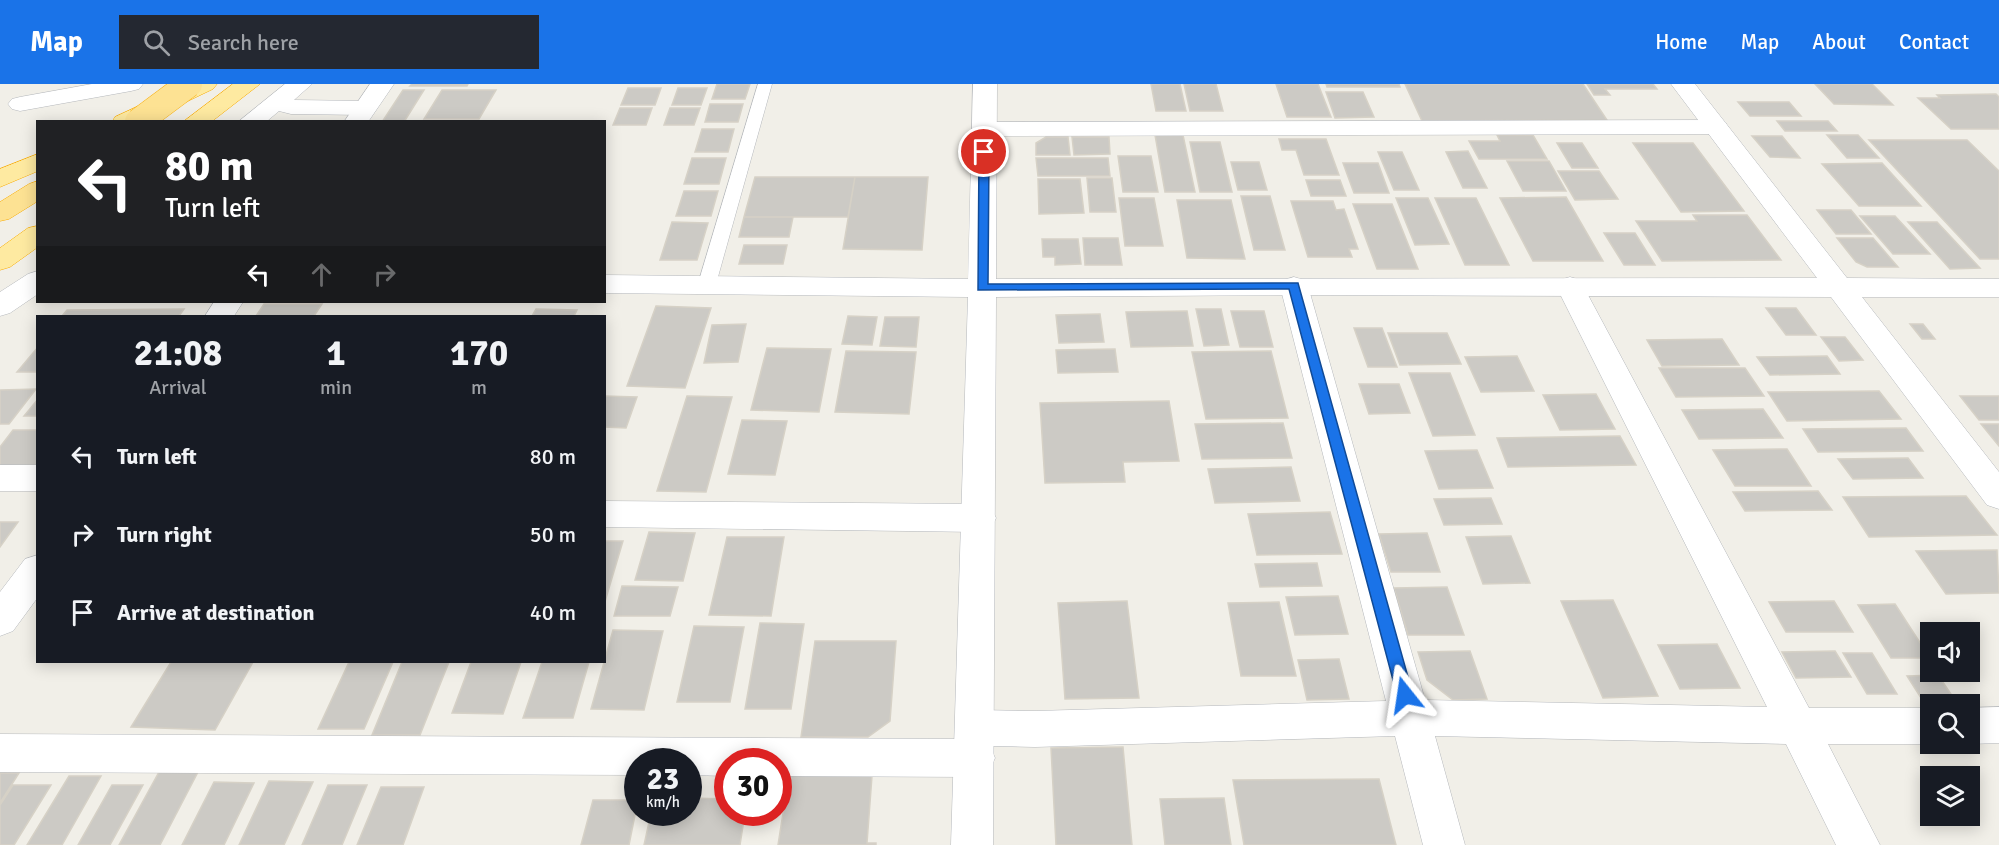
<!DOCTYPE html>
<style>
body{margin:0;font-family:Signika,sans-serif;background:#242831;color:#f1f3f6;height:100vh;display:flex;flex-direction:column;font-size:22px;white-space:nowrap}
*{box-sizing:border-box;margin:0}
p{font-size:20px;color:#9ea1a6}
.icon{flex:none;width:33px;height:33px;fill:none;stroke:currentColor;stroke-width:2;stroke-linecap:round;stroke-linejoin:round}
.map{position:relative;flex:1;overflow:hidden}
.side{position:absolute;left:36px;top:231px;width:570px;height:348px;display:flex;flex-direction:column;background:#171b24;border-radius:0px;box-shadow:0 3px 15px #0003}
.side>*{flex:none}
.banner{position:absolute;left:36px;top:36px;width:570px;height:183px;border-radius:0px;box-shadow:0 3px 15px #0003;background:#202124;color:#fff;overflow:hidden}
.buttons{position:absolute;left:1920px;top:538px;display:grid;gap:12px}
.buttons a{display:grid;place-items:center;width:60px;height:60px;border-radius:0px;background:#171b24;box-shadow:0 3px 15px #0003;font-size:30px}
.speed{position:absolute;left:624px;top:664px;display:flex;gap:12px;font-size:30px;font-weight:700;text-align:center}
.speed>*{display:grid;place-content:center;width:78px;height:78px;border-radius:50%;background:#171b24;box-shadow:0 3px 15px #0003;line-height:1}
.speed small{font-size:15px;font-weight:400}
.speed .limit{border:9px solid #d22;background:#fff;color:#111}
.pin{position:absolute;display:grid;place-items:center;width:51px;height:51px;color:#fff;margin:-26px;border:3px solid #fff;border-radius:50%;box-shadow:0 2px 6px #0007}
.me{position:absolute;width:66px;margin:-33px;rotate:345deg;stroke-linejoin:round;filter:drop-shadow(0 0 4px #0008)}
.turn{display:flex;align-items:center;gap:21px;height:126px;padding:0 30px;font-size:27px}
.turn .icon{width:78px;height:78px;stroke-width:2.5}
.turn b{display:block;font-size:42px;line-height:51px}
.lanes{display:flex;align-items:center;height:57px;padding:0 30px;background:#0003;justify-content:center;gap:30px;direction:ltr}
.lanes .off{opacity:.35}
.eta{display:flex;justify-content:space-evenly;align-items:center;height:102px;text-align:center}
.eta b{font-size:36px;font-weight:700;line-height:42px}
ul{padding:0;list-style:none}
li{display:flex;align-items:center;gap:18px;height:78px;padding:0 30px}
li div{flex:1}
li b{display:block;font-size:22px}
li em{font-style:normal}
header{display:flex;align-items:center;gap:36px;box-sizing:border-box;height:84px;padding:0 30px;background:#1a73e8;color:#fff}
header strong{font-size:28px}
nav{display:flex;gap:33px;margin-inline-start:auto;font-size:21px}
.search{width:420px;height:54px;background:#242831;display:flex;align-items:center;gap:15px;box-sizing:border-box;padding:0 21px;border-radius:0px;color:#9ea1a6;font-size:22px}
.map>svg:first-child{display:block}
</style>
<header>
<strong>Map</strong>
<div class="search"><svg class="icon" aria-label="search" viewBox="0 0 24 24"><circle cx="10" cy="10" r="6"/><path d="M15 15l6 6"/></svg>Search here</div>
<nav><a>Home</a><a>Map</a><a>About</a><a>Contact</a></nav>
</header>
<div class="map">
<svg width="1999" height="761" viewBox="0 0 1999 761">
<rect width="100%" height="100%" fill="#f1efe8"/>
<path fill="#cccac5" stroke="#d6d1c6" stroke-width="1.5" d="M412,0h56l-1,2h-57z
M717,0h33l-5,15h-33z
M1151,0h29l6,27h-30z
M1184,0h32l7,27h-33z
M1276,0h42l13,33h-44z
M1326,0h73l1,3h-73z
M1405,0h178l24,36 -185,1z
M1587,0h66l4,5h-52l5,6h-16z
M1815,0h57l21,21 -59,-1z
M628,4h33l-6,17h-34z
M678,4h29l-6,17h-29z
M403,6h21l-20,32h-22z
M442,6h54l-17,29h-55z
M1326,8h37l11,25 -39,1z
M1996,10l3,3v32h-48l-33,-31h22l-3,-3z
M1738,18h51l12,14h-51z
M710,20h33l-5,18h-33z
M620,24h32l-6,17h-33z
M670,24h30l-6,17h-30z
M1777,37h51l9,10h-52z
M702,45h32l-6,23h-33z
M1155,51h28l12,57h-30z
M1497,51h36l14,24h-68l-10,-18h31z
M1827,51h31l21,23h-32z
M1752,52h30l18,22 -30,-1z
M1046,53h22l2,18h-34v-12z
M1072,53h37l1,17 -36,1z
M1279,55h47l13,36h-35l-8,-25h-14z
M1869,56h98l32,31v88h-19z
M1190,58h30l12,50h-32z
M1557,59h25l16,25h-26z
M1633,59h60l51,68 -63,1z
M1468,67l19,37h-24l-17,-36z
M1378,68h24l17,38h-25z
M1118,72h33l7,36h-35z
M692,74h34l-7,26h-35z
M1036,74h72l2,18h-72z
M1507,77h42l17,30h-43z
M1231,78h28l8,28h-29z
M1343,79h35l11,30h-35z
M1882,79l39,43h-62l-37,-42z
M1558,87h41l19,28 -43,1z
M755,93h100l-7,40h-104z
M855,93h73l-6,73 -79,-1z
M1087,94h25l4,34h-26z
M1038,95h42l4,34 -45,1z
M1306,96h34l6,16h-35z
M684,107h34l-7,25h-35z
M1241,112h29l15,54h-31z
M1566,113l37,64h-70l-33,-63z
M1119,114h35l9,48h-38z
M1396,114h32l21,46 -34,1z
M1435,114h41l33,67h-44z
M1177,116h54l14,59 -58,-1z
M1291,117h42l3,9 8,-1 14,40h-9l3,8h-44z
M1353,120h39l26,65h-41z
M1817,126h34l20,24h-35z
M1693,131h54l34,45 -119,1 -26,-40h61z
M1860,132h35l35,38h-37z
M744,133h49l-4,20h-50z
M672,138l36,1 -11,37h-37z
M1908,138h29l43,46 -30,1z
M1604,149h31l20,32h-31z
M1083,154h35l4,27h-37z
M1837,154h36l25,29h-31l-11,-5z
M1042,155h36l3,25 -26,1v-8h-12z
M744,161h43l-4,19h-44z
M264,220h58l-8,12h-58z
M656,222l55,2 -26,80 -58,-2z
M1766,224h30l20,27h-30z
M184,225l-5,7h-117l5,-6z
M536,225l41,1 -3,6h-42z
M1196,225h25l8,36 -25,1z
M1187,227l6,35 -62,1 -5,-35z
M1231,227h33l9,36h-33z
M1100,230l4,28 -45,1 -3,-28z
M848,232l29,1 -5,28 -30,-1z
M885,233h34l-3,30 -36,-1z
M746,240l-8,38 -34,1 8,-38z
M1910,240h13l12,15h-13z
M1354,244h28l15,39h-29z
M1388,249h59l14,31 -61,1z
M1821,253h24l18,23 -24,1z
M1722,255l17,26 -77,1 -15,-26z
M38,263v25h-21z
M767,264l64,1 -12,63 -68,-2z
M1115,265l3,23 -60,1 -2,-23z
M846,267l70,1 -7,62 -74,-2z
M1271,267l17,67 -82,1 -14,-67z
M1517,272l17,35 -53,1 -16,-35z
M1827,272l13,18 -70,1 -13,-18z
M1659,284h86l19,28 -88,1z
M1409,289h41l25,62 -42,1z
M1359,300h40l11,29 -41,1z
M36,305l-27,35h-9v-34z
M1879,307l22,28 -114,2 -19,-29z
M1596,310l19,35 -55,1 -17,-35z
M604,312l33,1 -11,31 -22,-1z
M687,312l45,1 -26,95 -49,-1z
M1960,312h39v24h-20z
M38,315v17h-14z
M1169,317l10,60 -56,1 2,20 -80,1 -5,-80z
M1763,325l20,29 -84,1 -17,-29z
M742,336l45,1 -12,54 -47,-1z
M1283,339l9,35 -90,1 -7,-35z
M1981,340h18v22z
M1906,344l17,23 -105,1 -15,-23z
M13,346h25v35l-38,1v-19z
M1620,352l16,29 -128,2 -11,-29z
M1787,365l24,37h-76l-22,-36z
M1477,366l16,38 -54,1 -14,-38z
M1908,374l15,20 -70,1 -15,-20z
M1291,383l9,34 -85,2 -7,-34z
M1818,407l14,19 -87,1 -12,-19z
M1966,412l31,39 -128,2 -26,-40z
M1491,414l11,26 -58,1 -10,-26z
M1330,428l12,42 -85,1 -9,-41z
M0,438h18l-18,25z
M649,448l46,1 -12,48 -48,-1z
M1427,449l13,39h-49l-12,-38z
M1511,452l19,47 -47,1 -17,-47z
M727,453h57l-13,79 -62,-1z
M604,457h19l-19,64z
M1997,466l2,43 -53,1 -30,-43z
M1317,479l5,23 -62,1 -5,-23z
M622,502l56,1 -8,29h-56z
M1447,503l17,48h-56l-14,-47z
M1338,512l10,38 -53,1 -9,-38z
M1613,516l45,96 -55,2 -42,-97z
M1127,517l12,97 -74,1 -7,-96z
M1834,517l19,31h-67l-17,-30z
M1279,518l17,74h-55l-13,-73z
M1895,520l35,54h-39l-33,-53z
M760,539l44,1 -13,85h-46z
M694,542l50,1 -14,75h-53z
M613,546l50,1 -19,79 -53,-1z
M815,557h81l-6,80 -22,16h-67z
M1717,560l23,44 -60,1 -22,-44z
M1470,567l17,48 -34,1 -26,-20 -9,-28z
M1835,567l16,26 -55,1 -14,-26z
M1843,569h29l25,41h-30z
M1339,575l10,40 -42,1 -9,-40z
M171,578h82l-38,68 -84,-3z
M349,578h44l-29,67h-46z
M402,578h47l-29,73h-48z
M471,578h50l-18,52 -51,-1z
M542,578h47l-16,56h-50z
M1938,591l15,22 -32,1 -14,-22z
M1123,663l9,98h-76l-5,-97z
M159,688h39l-38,73h-41z
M0,689h19l-19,30z
M789,691l83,1 -5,67h9v2h-98z
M69,692h32l-39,69h-35z
M1379,695l17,66h-152l-11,-65z
M269,697l44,1 -29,63h-45z
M214,698l40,1 -30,62h-42z
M13,701h38l-37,60h-14v-40z
M112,701h31l-33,60h-32z
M328,701h39l-25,60h-40z
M381,703h43l-21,58h-46z
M688,714l40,1v14h17l-5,32h-96l7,-32h37z
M1224,714l7,47h-66l-5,-46z
M593,716h45l-9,45h-48z"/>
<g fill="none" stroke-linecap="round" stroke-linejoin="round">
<g stroke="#b5b8bc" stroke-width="1">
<path id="service" d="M758,0h14l-56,200 -3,4h-12l-3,-4z"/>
</g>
<g stroke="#b5b8bc" stroke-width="1">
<path id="minor" d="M92,0h51l-4,5 -8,2 -111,20 -8,-2 -4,-5 4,-5 8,-2z
M285,0h27l-18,16 71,1 8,2 4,5 -4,5 -8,2 -74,-1 -12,-3 -13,11h-28z
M1716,36l9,2 3,5 -3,5 -9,2 -732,2 -9,-2 -3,-5 3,-5 9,-2z
M38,187v23l-28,19 -10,3v-24l28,-18z
M1294,193l10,3 4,6 117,414 342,7 -211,-421 4,-6 10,-3 10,3 229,428h121v36h-102l52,101h-44l-50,-101 -351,-8 30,109h-42l-28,-109 -360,11 -45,-1 5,12 -6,13 -14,6 -197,-1v-14h-50v14l-40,-1v-13h-50v13l-638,-3v-38l960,5 -5,-11 6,-13 14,-5 60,1 351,-10 -106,-415 4,-6z
M0,381h38v26h-38z
M604,417l375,3 12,4 5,10 -5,10 -12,4 -375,-5z
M1999,623v36l-29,1v-36z"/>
</g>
<g stroke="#b5b8bc" stroke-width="1">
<path id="tertiary" d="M370,0h24l-26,38h-24z
M973,0h24l-1,195 821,-1 -146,-194h24l152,194 152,1v18h-137l137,175v37l-12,-4 -156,-208 -537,-2 -298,2 -3,548h-42l17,-548 -364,-4v-18l364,4z
M214,218h29l-9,14h-29z
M38,471v42l-25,34 -13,5v-44l25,-33z"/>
</g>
<g stroke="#f9ab00" stroke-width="1">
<path id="trunk" d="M186,0h31l-4,5 -69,33h-32l3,-5z
M233,0h27l-49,38h-28z
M38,70v17l-38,16v-18z
M38,142v21l-28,20 -10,3v-22l28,-20z"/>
</g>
<g stroke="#f9ab00" stroke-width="1">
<path id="motorway" d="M38,97v20l-29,18 -9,2v-19l29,-18z"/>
</g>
<use href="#service" fill="#fff" fill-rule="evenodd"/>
<use href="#minor" fill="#fff" fill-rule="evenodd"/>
<use href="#tertiary" fill="#fff" fill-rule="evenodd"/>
<use href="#trunk" fill="#feeaa1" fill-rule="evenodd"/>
<use href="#motorway" fill="#fde293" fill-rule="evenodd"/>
<g stroke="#f9ab00" stroke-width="27" stroke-linecap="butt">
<path id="motorway-bridge" d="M138,38l51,-38"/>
</g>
<use href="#motorway-bridge" stroke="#fde293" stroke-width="26"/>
</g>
<path fill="#1a73e8" stroke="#114b97" stroke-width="1.5" d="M984,65l5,3 -1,132 310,-1 115,412 -2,5 -6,2 -5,-2 -3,-5 -108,-406 -311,1 1,-138z"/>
</svg>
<div class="buttons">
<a><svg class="icon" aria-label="sound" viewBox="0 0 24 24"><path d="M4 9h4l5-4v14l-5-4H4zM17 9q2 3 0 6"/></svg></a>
<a><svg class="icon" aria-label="search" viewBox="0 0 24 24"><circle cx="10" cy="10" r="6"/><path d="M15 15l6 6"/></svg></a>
<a><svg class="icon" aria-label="layers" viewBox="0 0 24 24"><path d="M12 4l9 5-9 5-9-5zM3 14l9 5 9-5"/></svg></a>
</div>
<div class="speed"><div>23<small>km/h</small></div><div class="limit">30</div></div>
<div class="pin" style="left:984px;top:68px;background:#d93025"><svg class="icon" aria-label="arrive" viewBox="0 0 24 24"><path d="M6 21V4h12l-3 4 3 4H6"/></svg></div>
<svg class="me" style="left:1405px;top:611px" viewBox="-20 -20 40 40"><path d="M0-17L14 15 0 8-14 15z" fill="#1a73e8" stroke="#fff" stroke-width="4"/></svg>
<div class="banner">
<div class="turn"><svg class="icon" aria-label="left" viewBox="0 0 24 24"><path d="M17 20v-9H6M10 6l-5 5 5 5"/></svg><div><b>80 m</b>Turn left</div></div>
<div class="lanes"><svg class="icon" aria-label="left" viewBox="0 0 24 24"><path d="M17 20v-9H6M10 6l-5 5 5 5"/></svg><svg class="icon off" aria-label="ahead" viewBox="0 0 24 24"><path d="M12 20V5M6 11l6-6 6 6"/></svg><svg class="icon off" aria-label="right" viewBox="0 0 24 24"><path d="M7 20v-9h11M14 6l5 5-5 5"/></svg></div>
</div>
<section class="side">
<div class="eta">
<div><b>21:08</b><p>Arrival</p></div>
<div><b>1</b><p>min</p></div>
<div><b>170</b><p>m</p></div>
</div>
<ul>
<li><svg class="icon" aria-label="left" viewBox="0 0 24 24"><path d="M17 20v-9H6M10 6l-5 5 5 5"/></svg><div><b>Turn left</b></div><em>80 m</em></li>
<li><svg class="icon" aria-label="right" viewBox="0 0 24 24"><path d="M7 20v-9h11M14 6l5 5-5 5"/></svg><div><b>Turn right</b></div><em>50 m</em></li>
<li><svg class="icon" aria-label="arrive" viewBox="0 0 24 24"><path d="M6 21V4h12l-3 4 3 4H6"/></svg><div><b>Arrive at destination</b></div><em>40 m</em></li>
</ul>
</section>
</div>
